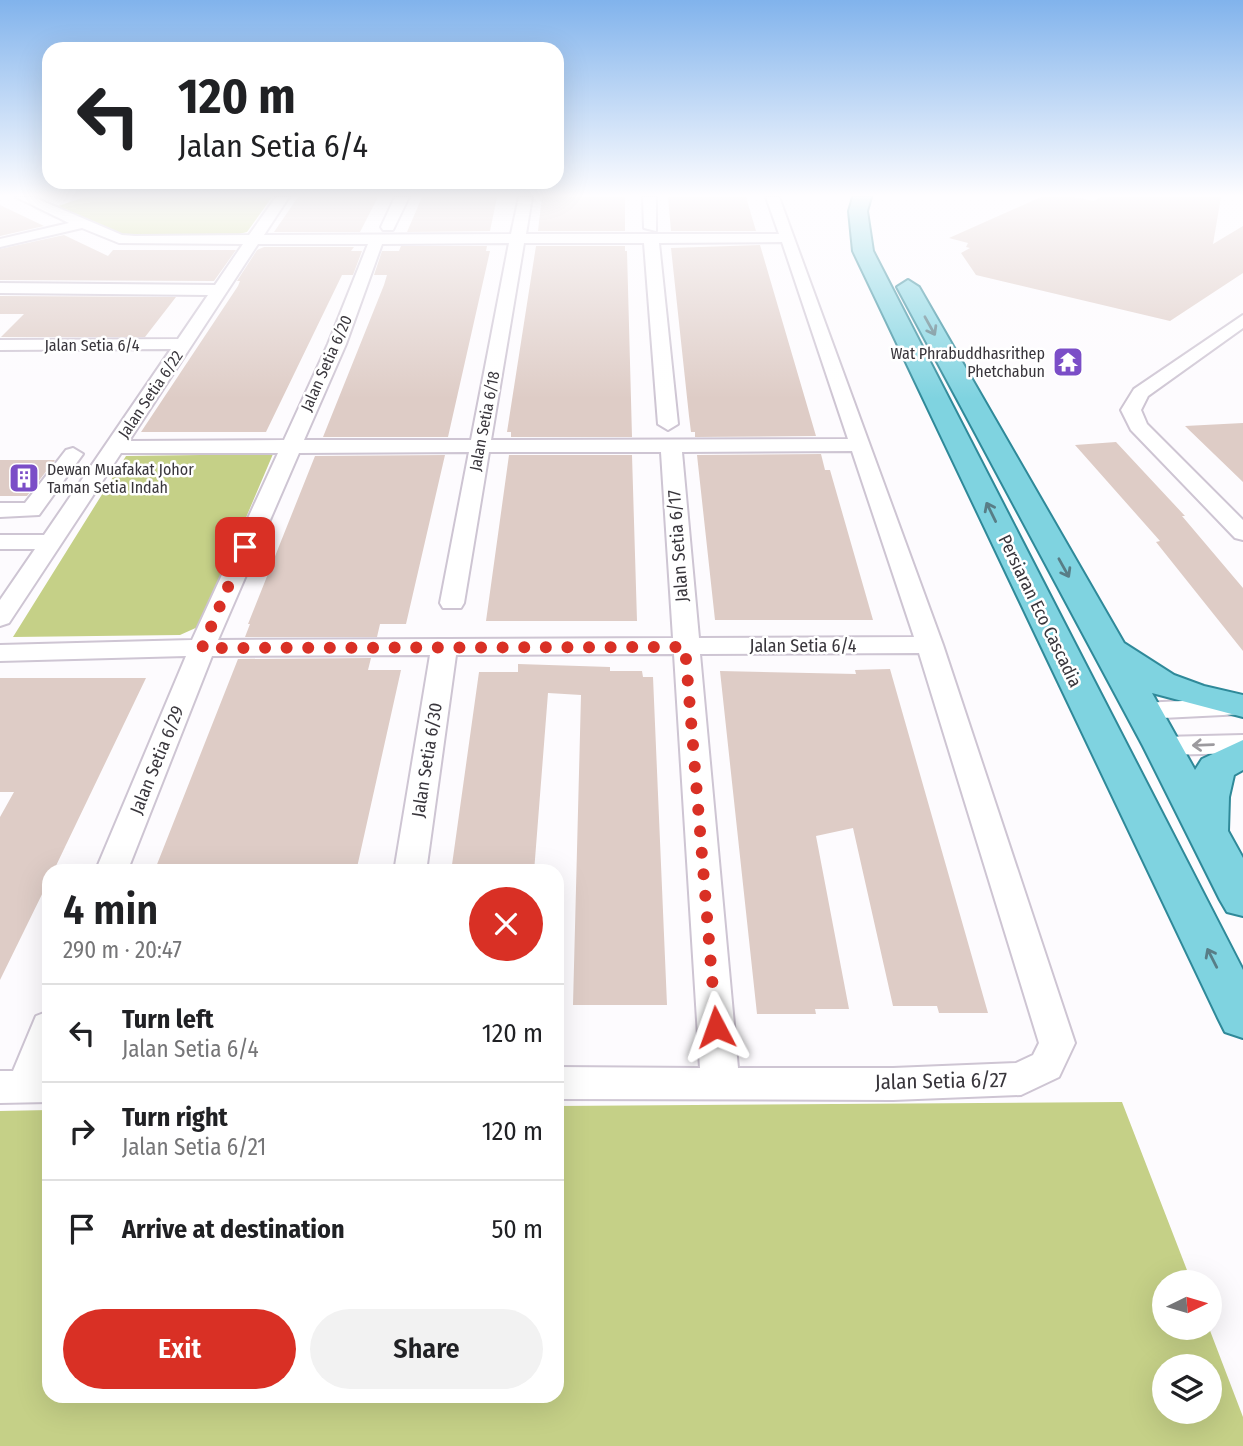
<!DOCTYPE html>
<meta charset="utf-8">
<style>
body{margin:0;font-family:"Fira Sans Condensed",sans-serif;background:#f2f2f2;color:#202124;height:100vh;display:flex;flex-direction:column;font-size:26px;white-space:nowrap}
*{box-sizing:border-box;margin:0}
p{font-size:23px;color:#757577}
.icon{flex:none;width:38px;height:38px;fill:none;stroke:currentColor;stroke-width:2;stroke-linecap:round;stroke-linejoin:round}
.map{position:relative;flex:1;overflow:hidden}
.sheet{position:absolute;left:42px;top:864px;width:522px;height:539px;display:flex;flex-direction:column;background:#fff;border-radius:21px;box-shadow:0 7px 28px #0002}
.sheet>*{flex:none}
.banner{position:absolute;left:42px;top:42px;width:522px;height:147px;border-radius:21px;box-shadow:0 7px 28px #0002;background:#fff;color:#202124;overflow:hidden}
.needle{width:46px;rotate:85deg}
.tools{position:absolute;left:1152px;top:1270px;display:grid;gap:14px}
.tools a{display:grid;place-items:center;width:70px;height:70px;border-radius:50%;background:#fff;box-shadow:0 7px 28px #0002;font-size:35px}
.pin{position:absolute;display:grid;place-items:center;width:60px;height:60px;color:#fff;margin:-30px;border-radius:14px;box-shadow:0 4px 10px #0006}
.me{position:absolute;width:77px;margin:-38px;rotate:356deg;stroke-linejoin:round;filter:drop-shadow(0 0 5px #0008)}
.turn{display:flex;align-items:center;gap:24px;height:147px;padding:0 21px;font-size:32px}
.turn .icon{width:91px;height:91px;stroke-width:2.5}
.turn b{display:block;font-size:49px;line-height:60px}
.round{display:grid;place-items:center;flex:none;width:74px;height:74px;border-radius:37px;background:#f2f2f2}
.summary{display:flex;align-items:center;justify-content:space-between;height:119px;padding:0 21px}
h1{font-size:42px;font-weight:600;line-height:52px}
.button{display:flex;gap:14px;margin-top:auto;padding:14px 21px}
.button a{flex:1;height:80px;border-radius:42px;background:#d93025;color:#fff;font-size:28px;font-weight:600;line-height:80px;text-align:center}
.button a+a{background:#f2f2f2;color:#202124}
ul{padding:0;list-style:none}
li{display:flex;align-items:center;gap:21px;height:98px;padding:0 21px;border-top:2px solid #e0e0e0}
li div{flex:1}
li b{display:block;font-size:26px}
li em{font-style:normal}
.map>svg:first-child{display:block}
</style>
<div class="map">
<svg width="1243" height="1446" viewBox="0 0 1243 1446">
<rect width="100%" height="100%" fill="#fdfbfe"/>
<path fill="#c5d087" fill-rule="evenodd" d="M85,197h187l-25,35 -20,5h-98l-71,-31z
M273,454l-73,172 -20,9 -167,2 113,-181z
M1122,1102l70,181h-28v45h45l34,89v29h-1243v-335l49,-1v286h507l1,-290zM1164,1367h45v45h-45z"/>
<path fill="#deccc6" d="M298,197h80l-18,35h-86z
M422,197h75l-7,34 -83,1z
M542,197h83v34h-87z
M668,197h78l10,34h-85z
M1041,197h33l20,4 6,-4h121l-8,47 30,-18v47l-73,48 -194,-46 -15,-22 9,-5 -4,-1 2,-4 -19,-5z
M0,205l44,21 -44,10z
M64,235l44,21 5,-6h123l-22,31 -214,-1v-31z
M760,245l56,191 -121,1v-5h-4l-2,-16 -18,-168z
M401,246h86l-1,5h4l-42,186h-125l61,-152 3,-10h-13l8,-24h17z
M536,246h89v5h2l5,186h-121v-5h-4z
M264,247h90l-3,4h11l-9,24h-11l-76,157h-125l97,-146 2,-5h-3l20,-31z
M0,296l176,1 -31,40h-144l23,-23h-24z
M1243,423v59l-58,-56z
M1116,442l69,74h-3l61,72v63l-87,-109 4,-1 -85,-96z
M821,454l4,16h5l43,150h-158l-18,-165z
M445,455l-39,169h-26l-3,13h-132l5,-13h-2l67,-168z
M509,455h123l5,166h-151z
M0,460h55l-28,36h-27z
M371,658l-3,12h33l-45,202h-202l84,-213z
M518,664l92,3v4h32l1,6h10l14,328h-94l8,-310 -33,-2 -14,179h-83l28,-200h39z
M890,669l98,344h-49l-2,-7h-44l-40,-178 -37,8 33,173h-34l1,5h-59l-37,-343 136,3 -1,-4z
M0,678h146l-93,194h-4v8l-49,100v-163l14,-25h-14z"/>
<g fill="none" stroke-linecap="round" stroke-linejoin="round">
<g stroke="#cec5d3" stroke-width="4">
<path id="street" d="M16,197h17l89,38 13,1 114,-1 27,-38h13l-25,38 247,-1 8,-37h13l-6,37h253l-13,-37h13l164,448 132,398 -16,34 -38,18 -128,5 -337,-1v-32l144,1 -26,-414 -218,1 -30,217h-32l36,-217 -218,1 -85,216h-32l91,-216 -186,5v-16l192,-5 86,-187h-157l-112,170 -9,3v-26l35,-51h-35v-14h44l127,-186 -171,1v-10l178,-1 30,-44 -208,-2v-10l215,2 28,-41 -124,-1 -37,-15 -82,19v-8l69,-16zM782,242l66,197 -357,1 33,-197h120l14,181 10,6 10,-6 -19,-181zM509,243l-38,197h-167l42,-96 36,-100zM258,244h110l-40,100 -44,96 -155,1zM852,451l62,186 -215,1 -17,-186zM469,452l-29,151 3,5h18l3,-5 25,-151h172l12,186 -455,2 81,-187zM919,653l120,390 -6,12 -17,8 -123,5h-155l-38,-414z
M395,197h14l-16,33h-10l-2,-3z
M643,197h13v34l-12,-3z
M1243,315v13l-95,68 -7,14 6,14 96,96v20l-8,-2 -104,-108 -10,-20 13,-21z
M73,448l10,6 -44,61 -39,2v-14h25l41,-53z
M1243,698v16l-101,5 -10,-2 -4,-6 4,-6 10,-2z
M1243,735v18l-80,2 -10,-3 -4,-6 4,-6 10,-3z
M49,1011v91l-49,1v-32h13l23,-55z"/>
</g>
<g stroke="#2f8999" stroke-width="4">
<path id="primary" d="M853,197h18l-4,14 6,40 370,719v68l-18,-6 -7,-14 -365,-767 -4,-40z
M908,280l11,7 205,356 50,32 30,11 39,9v22l-91,-24 43,77 7,-11 41,-19v30l-9,5 -5,22 -1,34 15,27v58l-16,-4 -7,-12 -77,-154 -246,-459z"/>
</g>
<use href="#street" fill="#fff" fill-rule="evenodd"/>
<use href="#primary" fill="#7fd3e0" fill-rule="evenodd"/>
</g>
<defs><path id="oneway-shaft" d="M-6 0H5M1.5-3L5.5 0L1.5 3" fill="none" stroke-width="1.6" stroke-linecap="round" stroke-linejoin="round" transform="scale(1.75)"/></defs>
<g stroke="#587d86">
<use href="#oneway-shaft" transform="translate(930 326) rotate(61)"/>
<use href="#oneway-shaft" transform="translate(991 512) rotate(-116)"/>
<use href="#oneway-shaft" transform="translate(1064 568) rotate(61)"/>
<use href="#oneway-shaft" transform="translate(1212 958) rotate(-117)"/>
</g>
<use stroke="#9c9a9e" href="#oneway-shaft" transform="translate(1203 745) rotate(178)"/>
<linearGradient id="sky" x2="0" y2="1"><stop stop-color="#81b3ec"/><stop offset="0.49" stop-color="#fefdff"/><stop offset="1" stop-color="#fefdff" stop-opacity="0"/></linearGradient>
<rect width="1243" height="399" fill="url(#sky)"/>
<g fill="none" stroke-linecap="round" stroke-linejoin="round">
<path stroke="#d93025" stroke-width="12" stroke-dasharray="0 21.6" d="M245,547l-43,101 483,-1 31,380"/>
</g>
<defs>
<g id="temple-square" transform="scale(1.575)"><rect x="-9" y="-9" width="18" height="18" rx="4" fill="#7b4ec7" stroke="#fff"/><path d="M0-6L5-2H3V0L6.5 2.5H4V6H1.5V3h-3V6H-4V2.5H-6.5L-3 0V-2H-5Z" fill="#fff"/></g>
<g id="building-square" transform="scale(1.575)"><rect x="-9" y="-9" width="18" height="18" rx="4" fill="#7b4ec7" stroke="#fff"/><path d="M-4-6H4V6H1V3H-1V6H-4ZM-2.5-4.3h1.7v1.8h-1.7ZM.8-4.3h1.7v1.8H.8ZM-2.5-1h1.7V.8h-1.7ZM.8-1h1.7V.8H.8Z" fill="#fff"/></g>
</defs>
<g fill-rule="evenodd">
<use href="#temple-square" x="1068" y="362"/>
<use href="#building-square" x="24" y="478"/>
</g>
<g text-anchor="middle" stroke-width="5" stroke-linejoin="round" paint-order="stroke">
<g font-size="16" fill="#39363c" stroke="#fff">
<text x="92" y="351">Jalan Setia 6/4</text>
<text transform="translate(326 363) rotate(-66)" y="6">Jalan Setia 6/20</text>
<text transform="translate(150 394) rotate(-56)" y="6">Jalan Setia 6/22</text>
<text transform="translate(484 421) rotate(-79)" y="6">Jalan Setia 6/18</text>
</g>
<g font-size="16" fill="#39363c" stroke="#fff" text-anchor="end">
<text x="1045" y="359">Wat Phrabuddhasrithep<tspan x="1045" dy="18">Phetchabun</tspan></text>
<text x="47" y="475" text-anchor="start">Dewan Muafakat Johor<tspan x="47" dy="18">Taman Setia Indah</tspan></text>
</g>
<g font-size="18" fill="#39363c" stroke="#fff">
<text transform="translate(678 546) rotate(-94)" y="6">Jalan Setia 6/17</text>
<text transform="translate(1040 611) rotate(64)" y="6">Persiaran Eco Cascadia</text>
<text x="803" y="652">Jalan Setia 6/4</text>
<text transform="translate(157 760) rotate(-68)" y="6">Jalan Setia 6/29</text>
<text transform="translate(427 760) rotate(-81)" y="6">Jalan Setia 6/30</text>
</g>
<g font-size="21" fill="#39363c" stroke="#fff">
<text transform="translate(941 1081) rotate(-1)" y="7">Jalan Setia 6/27</text>
</g>
</g>
</svg>
<div class="tools">
<a><svg class="needle" viewBox="-14 -14 28 28"><path d="M0-13l5 13h-10z" fill="#e53935"/><path d="M0 13l5-13h-10z" fill="#757577"/></svg></a>
<a><svg class="icon" aria-label="layers" viewBox="0 0 24 24"><path d="M12 4l9 5-9 5-9-5zM3 14l9 5 9-5"/></svg></a>
</div>
<div class="pin" style="left:245px;top:547px;background:#d93025"><svg class="icon" aria-label="arrive" viewBox="0 0 24 24"><path d="M6 21V4h12l-3 4 3 4H6"/></svg></div>
<svg class="me" style="left:716px;top:1027px" viewBox="-20 -20 40 40"><path d="M0-17L14 15 0 8-14 15z" fill="#d93025" stroke="#fff" stroke-width="4"/></svg>
<div class="banner">
<div class="turn"><svg class="icon" aria-label="left" viewBox="0 0 24 24"><path d="M17 20v-9H6M10 6l-5 5 5 5"/></svg><div><b>120 m</b>Jalan Setia 6/4</div></div>
</div>
<section class="sheet">
<div class="summary"><div><h1>4 min</h1><p>290 m · 20:47</p></div><a class="round" style="background:#d93025;color:#fff"><svg class="icon" aria-label="close" viewBox="0 0 24 24"><path d="M6 6l12 12M18 6L6 18"/></svg></a></div>
<ul>
<li><svg class="icon" aria-label="left" viewBox="0 0 24 24"><path d="M17 20v-9H6M10 6l-5 5 5 5"/></svg><div><b>Turn left</b><p>Jalan Setia 6/4</p></div><em>120 m</em></li>
<li><svg class="icon" aria-label="right" viewBox="0 0 24 24"><path d="M7 20v-9h11M14 6l5 5-5 5"/></svg><div><b>Turn right</b><p>Jalan Setia 6/21</p></div><em>120 m</em></li>
<li><svg class="icon" aria-label="arrive" viewBox="0 0 24 24"><path d="M6 21V4h12l-3 4 3 4H6"/></svg><div><b>Arrive at destination</b></div><em>50 m</em></li>
</ul>
<div class="button"><a>Exit</a><a>Share</a></div>
</section>
</div>
